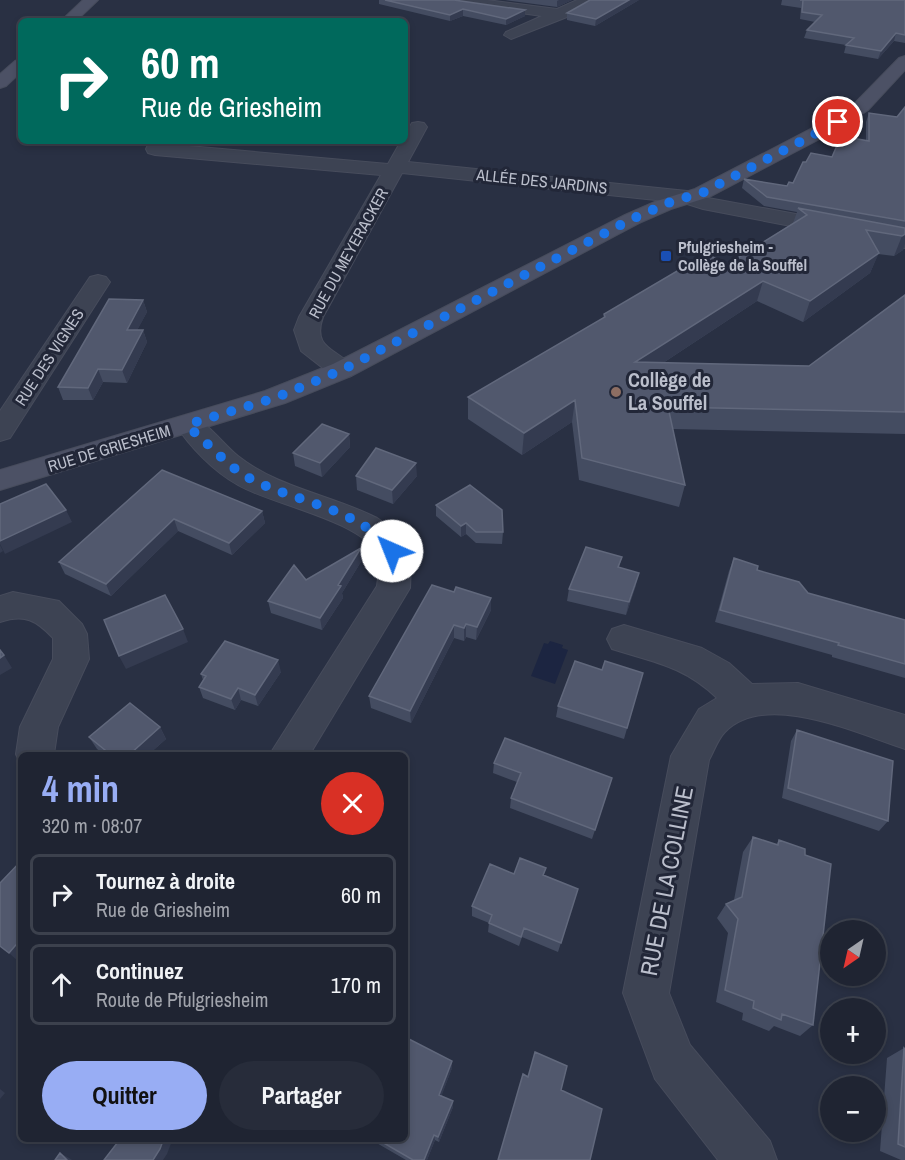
<!DOCTYPE html>
<html lang="fr">
<meta charset="utf-8">
<style>
body{margin:0;font-family:"Archivo Narrow",sans-serif;background:#272c3a;color:#f1f3f6;height:100vh;display:flex;flex-direction:column;font-size:22px;white-space:nowrap}
*{box-sizing:border-box;margin:0}
p{font-size:20px;color:#a1a4ac}
.icon{flex:none;width:33px;height:33px;fill:none;stroke:currentColor;stroke-width:2;stroke-linecap:round;stroke-linejoin:round}
.map{position:relative;flex:1;overflow:hidden}
.sheet{position:absolute;left:18px;top:752px;width:390px;height:390px;display:flex;flex-direction:column;background:#1f2432;border-radius:9px;box-shadow:0 3px 9px #0003,0 0 0 2px #3c414d}
.sheet>*{flex:none}
.guide{position:absolute;left:18px;top:18px;width:390px;height:126px;border-radius:9px;box-shadow:0 3px 9px #0003,0 0 0 2px #3c414d;background:#00695c;color:#fff;overflow:hidden}
.needle{width:39px;rotate:214deg}
.tools{position:absolute;left:820px;top:920px;display:grid;gap:12px}
.tools a{display:grid;place-items:center;width:66px;height:66px;border-radius:50%;background:#1f2432;box-shadow:0 3px 9px #0003,0 0 0 2px #3c414d;font-size:30px}
.pin{position:absolute;display:grid;place-items:center;width:51px;height:51px;color:#fff;margin:-26px;border:3px solid #fff;border-radius:50%;box-shadow:0 2px 6px #0007}
.me{position:absolute;width:66px;margin:-33px;rotate:316deg;stroke-linejoin:round;filter:drop-shadow(0 0 4px #0008)}
.turn{display:flex;align-items:center;gap:21px;height:126px;padding:0 24px;font-size:27px}
.turn .icon{width:78px;height:78px;stroke-width:2.5}
.turn b{display:block;font-size:42px;line-height:51px}
.round{display:grid;place-items:center;flex:none;width:63px;height:63px;border-radius:32px;background:#272c3a}
.overview{display:flex;align-items:center;justify-content:space-between;height:102px;padding:0 24px}
h1{font-size:36px;font-weight:700;line-height:45px;color:#98adf4}
.primary-button{display:flex;gap:12px;margin-top:auto;padding:12px 24px}
.primary-button a{flex:1;height:69px;border-radius:36px;background:#98adf4;color:#111;font-size:24px;font-weight:700;line-height:69px;text-align:center}
.primary-button a+a{background:#272c3a;color:#f1f3f6}
ul{padding:0;list-style:none}
li{display:flex;align-items:center;gap:18px;height:81px;margin:0 12px 9px;padding:0 12px;border:3px solid #3c414d;border-radius:9px}
li div{flex:1}
li b{display:block;font-size:22px}
li em{font-style:normal}
.map>svg:first-child{display:block}
</style>
<div class="map">
<svg width="905" height="1160" viewBox="0 0 905 1160">
<rect width="100%" height="100%" fill="#293043"/>
<path fill="#1c2541" d="M550,641l13,4 -1,3 6,2 -13,34 -24,-8 13,-33 4,1z"/>
<g fill="none" stroke-linecap="round" stroke-linejoin="round">
<g stroke="#474c5c" stroke-width="2">
<path id="street" d="M448,0h39l70,9 20,-9h18l-28,17 -56,22 -7,-4 2,-3 36,-16 -87,-12z
M418,122l6,1 3,4 -19,35 279,29 21,7 197,36v14l-202,-39 -19,-6 -282,-30 -79,144c-12,34 17,31 32,53l-4,6 -9,2 -9,-2 -32,-25 -7,-21 5,-13 82,-142 -226,-20 -7,-2 -2,-4 2,-4 7,-2 233,21 13,-23h4v-7l7,-11z
M98,275l8,2 4,5 -100,156 -10,3v-30l90,-134z
M189,415c16,4 35,30 49,41 40,32 94,39 139,62l16,11 15,22 3,13 -1,24 -100,166h-40l107,-168c1,-9 4,-23 0,-32 -15,-33 -107,-50 -139,-69 -25,-14 -48,-38 -63,-61l4,-6z
M13,592l46,9 23,23 5,10 2,25 -31,68 -4,27h-33v12l-5,-12 4,-27 33,-68v-21c-17,-18 -28,-24 -53,-16v-26z
M624,625l78,23 27,15 23,21 46,-1 107,32v34c-46,-15 -140,-59 -180,-17 -7,7 -11,19 -16,28l-40,233 21,52 80,96 7,19h-59l-63,-81 -32,-86 48,-237 28,-47 18,-11c-33,-32 -64,-36 -105,-49l-5,-10 5,-10z"/>
</g>
<g stroke="#474c5c" stroke-width="2">
<path id="secondary" d="M83,0h15l-22,21h-15z
M905,56v14l-37,40 -24,16 -135,71 -38,12 -32,14 -288,153 -66,27 -285,87v-20l265,-79 68,-27 292,-149 32,-14 38,-12 137,-71 24,-16 43,-44z
M21,59v13l-15,14 -6,2v-14l15,-13z"/>
</g>
<use href="#street" fill="#3d4353" fill-rule="evenodd"/>
<use href="#secondary" fill="#4c5165" fill-rule="evenodd"/>
</g>
<path fill="#444c61" d="M379,0h75l71,10v6l-19,9 -43,-9 -13,5 -71,-17z
M505,0h67l-15,7z
M639,0l-44,26 -28,-6v-7z
M782,0h123v43l-11,-2 -16,18 -34,-6 2,-8 -42,-7 3,-8 8,-8 -15,-3 1,-11 -20,-3z
M905,107v137l-2,6 -9,6 -16,-2 -8,19 -67,49 -46,-21 -94,62 146,3 96,-71v139l-232,-5 12,56 -6,22 -100,-27 -7,-58 -50,33 -54,-36v-22l135,-79 1,-4 124,-50 65,-41 4,-11 -33,-6 -22,-18 2,-9 43,7 6,-3 13,-21 26,-5 34,-17v-18l3,-9 28,4z
M143,300l4,12 -10,18h6l4,12 -20,41 -24,-1 -10,18h-30l-5,-13z
M349,434l1,13 -28,30 -27,-11 -2,-13z
M162,470l100,41 3,12 -33,32 -54,-24 -67,65 -46,-22 -6,-12z
M356,476h61l-24,28 -36,-14z
M436,505l67,27 -1,12 -26,-1 -10,-9 -5,3 -25,-21z
M622,557l-3,10 17,18 -10,30 -59,-14 2,-12z
M734,558l23,12 51,23 97,27v58l-73,-21v-2l-117,-33 14,-51z
M362,560l-20,33 1,5 -21,32 -51,-17 -3,-12 38,-21z
M432,585l59,25 -15,30 -10,-3 -2,4 -10,-3 -43,85 -40,-15 -2,-12z
M602,670l41,3 -19,66 -68,-22 2,-11z
M281,672l-23,34 -17,-6 -6,10 -32,-12 -4,-11 4,-7 -2,-6z
M160,727l6,12 -17,15h-46l-6,-5 -8,-12z
M797,730l91,91 -9,10 -97,-33 9,-57z
M494,763l115,25 -17,51 -82,-31 1,-10 6,-16 -24,-9z
M753,837l23,8 3,-5 26,15 8,170 -13,11 -26,-10 -5,5 -27,-11 1,-7 -27,-11 12,-69 -11,-15 9,-14 8,-4 9,-48z
M546,868l-2,7 34,14 -20,63 -36,-15 -3,9 -31,-14 1,-9 -17,-7v-10l42,-32z
M904,1048l1,1v111h-4l-21,-9 7,-93z
M452,1068l-11,28 12,11 -14,35 -4,-2 -8,20h-21l-38,-22h37z"/>
<path fill="#343b50" d="M559,0h13l-15,7v-6z
M629,0h10l-44,26 1,-7z
M463,9v7l-13,5v-6z
M525,10v6l-19,9v-6z
M896,33l-2,8 -16,18 3,-8z
M905,234v10l-2,6 -9,6 8,-20z
M879,253l-9,20 -67,49 7,-21z
M763,281l-6,20 -126,83 4,-22z
M143,300l4,12 -16,30 -4,-12z
M143,330l4,12 -20,41 -5,-13z
M98,369l5,13 -10,18 -5,-12z
M575,400l-3,22 -50,33 2,-22z
M349,434l1,13 -28,30 -2,-14z
M416,463l1,13 -24,28 -1,-14z
M66,510l6,12 -67,32 -5,-10v-3z
M262,511l3,12 -33,32 -3,-12z
M174,519l4,12 -67,65 -5,-12z
M466,523v11l-5,3v-11z
M0,545l3,6 -3,2z
M361,548l1,12 -20,33 1,5 -21,32 -2,-12 18,-33z
M639,573l-3,12 -10,30 3,-13z
M491,598v12l-15,30 1,-13z
M466,624v13l-2,4v-13z
M454,625v13l-43,85 -1,-12z
M183,629l5,13 -62,27 -7,-13z
M4,655l8,13 -12,7v-17z
M278,660l3,12 -23,34 -3,-11z
M238,688l3,12 -6,10 -4,-11z
M160,727l6,12 -17,15h-19z
M21,939v21l-2,2 -10,-9z
M452,1061v7l-12,32 -1,-5z
M0,1089l5,4 -5,6z
M453,1101v6l-14,35 -1,-5z
M434,1135l1,5 -8,20h-3z
M164,1138h9l-6,16 -4,6h-10z
M60,1153l9,5 3,2h-5z"/>
<path fill="#51586d" stroke="#61687c" stroke-width="1.5" d="M385,0h69l71,10 -19,9 -43,-10 -13,6z
M590,0h39l-33,19 -29,-6z
M800,0h105v35l-9,-2 -15,18 -35,-6 8,-7 -47,-8 15,-15 -20,-3 1,-12z
M905,107v114l-138,-24 -23,-18 43,7 2,-4 4,1 10,-21h3l5,-9 21,4 9,-21 28,5v-28l28,4z
M798,208l107,20v6l-3,2 -36,-6 13,23 -69,48 -47,-20 -128,81 174,4 96,-71v117l-237,-5 17,78 -103,-27 -7,-58 -51,33 -56,-36 137,-80 -1,-3 102,-60 22,10 79,-49z
M109,299l34,1 -16,30h16l-21,40 -24,-1 -10,19 -30,-1z
M322,424l27,10 -29,29 -27,-10z
M376,448l40,15 -24,27 -36,-14z
M162,470l100,41 -33,32 -55,-24 -68,65 -47,-22z
M46,484l20,26 -66,31v-37z
M470,485l32,25 1,22h-27l-10,-9 -5,3 -25,-21z
M586,547l36,10 -4,10 21,6 -10,29 -60,-13z
M361,548l-23,37 3,1 -21,32 -52,-17 26,-36 12,15z
M734,558l24,8 -1,4 42,12 9,11 97,27v44l-67,-19 1,-2 -119,-33z
M432,585l22,7 2,-5 35,11 -14,29 -11,-3 -2,4 -10,-3 -44,86 -41,-15z
M165,595l18,34 -64,27 -15,-36z
M225,641l53,19 -23,35 -17,-7 -7,11 -32,-12 7,-11 -5,-2z
M0,650l4,5 -4,3z
M575,661l27,9 3,-9 38,12 -16,55 -69,-22z
M130,703l30,24 -30,27h-20l-21,-17z
M797,730l96,31 -5,60 -100,-33z
M505,738l107,40 -17,52 -84,-32 10,-25 -27,-10z
M331,751l10,3h-12z
M753,837l25,8 1,-5 26,9v6l26,9 -18,161 -31,-11 -1,6 -28,-12 1,-7 -29,-11 13,-71 -12,-15 16,-7z
M520,858l26,10 -3,7 35,14 -17,54 -37,-15 -3,9 -32,-14 3,-8 -20,-9 18,-42 24,10z
M21,861v78l-12,14 -9,-7v-63z
M405,1037l47,24 -13,34 14,6 -15,36 -4,-2 -10,25h-11l-38,-22h30z
M904,1048l1,1v98l-7,-3z
M535,1052l32,14 -6,24 41,19 -12,51h-92l25,-86 5,3z
M121,1138h43l-4,11 -7,11h-49z
M60,1153l7,7h-12z"/>
<g fill="none" stroke-linecap="round" stroke-linejoin="round">
<path stroke="#1a73e8" stroke-width="10" stroke-dasharray="0 18" d="M392,551c-34,-44 -96,-48 -143,-73 -19,-10 -37,-31 -54,-45l-6,-9 86,-26 67,-28 290,-151 41,-18 29,-8 136,-71"/>
</g>
<rect fill="#1a4fb4" stroke="#222738" stroke-width="2" x="660" y="250" width="12" height="12" rx="3"/>
<circle fill="#8d6e63" stroke="#222738" stroke-width="2" cx="616" cy="392" r="6"/>
<g text-anchor="middle" stroke-width="6" stroke-linejoin="round" paint-order="stroke">
<g font-size="16" fill="#bbbfcc" stroke="#222738">
<text transform="translate(542 181) rotate(6)" y="6">ALLÉE DES JARDINS</text>
<text transform="translate(348 253) rotate(-61)" y="6">RUE DU MEYERACKER</text>
<text transform="translate(49 357) rotate(-57)" y="6">RUE DES VIGNES</text>
<text transform="translate(109 448) rotate(-17)" y="6">RUE DE GRIESHEIM</text>
</g>
<g font-size="16" font-weight="bold" fill="#bbbfcc" stroke="#222738" text-anchor="start">
<text x="678" y="253">Pfulgriesheim -<tspan x="678" dy="18">Collège de la Souffel</tspan></text>
</g>
<g font-size="20" font-weight="bold" fill="#bbbfcc" stroke="#222738" text-anchor="start">
<text x="628" y="387">Collège de<tspan x="628" dy="23">La Souffel</tspan></text>
</g>
<g font-size="24" fill="#bbbfcc" stroke="#222738">
<text transform="translate(667 881) rotate(-79)" y="8">RUE DE LA COLLINE</text>
</g>
</g>
</svg>
<div class="tools">
<a><svg class="needle" viewBox="-14 -14 28 28"><path d="M0-13l5 13h-10z" fill="#e53935"/><path d="M0 13l5-13h-10z" fill="#a1a4ac"/></svg></a>
<a>+</a>
<a>−</a>
</div>
<div class="pin" style="left:838px;top:122px;background:#d93025"><svg class="icon" aria-label="arrive" viewBox="0 0 24 24"><path d="M6 21V4h12l-3 4 3 4H6"/></svg></div>
<svg class="me" style="left:392px;top:551px" viewBox="-20 -20 40 40"><circle r="19" fill="#fff"/><path d="M0-13L10 11 0 6-10 11z" fill="#1a73e8"/></svg>
<div class="guide">
<div class="turn"><svg class="icon" aria-label="right" viewBox="0 0 24 24"><path d="M7 20v-9h11M14 6l5 5-5 5"/></svg><div><b>60 m</b>Rue de Griesheim</div></div>
</div>
<section class="sheet">
<div class="overview"><div><h1>4 min</h1><p>320 m · 08:07</p></div><a class="round" style="background:#d93025;color:#fff"><svg class="icon" aria-label="close" viewBox="0 0 24 24"><path d="M6 6l12 12M18 6L6 18"/></svg></a></div>
<ul>
<li><svg class="icon" aria-label="right" viewBox="0 0 24 24"><path d="M7 20v-9h11M14 6l5 5-5 5"/></svg><div><b>Tournez à droite</b><p>Rue de Griesheim</p></div><em>60 m</em></li>
<li><svg class="icon" aria-label="ahead" viewBox="0 0 24 24"><path d="M12 20V5M6 11l6-6 6 6"/></svg><div><b>Continuez</b><p>Route de Pfulgriesheim</p></div><em>170 m</em></li>
</ul>
<div class="primary-button"><a>Quitter</a><a>Partager</a></div>
</section>
</div>
